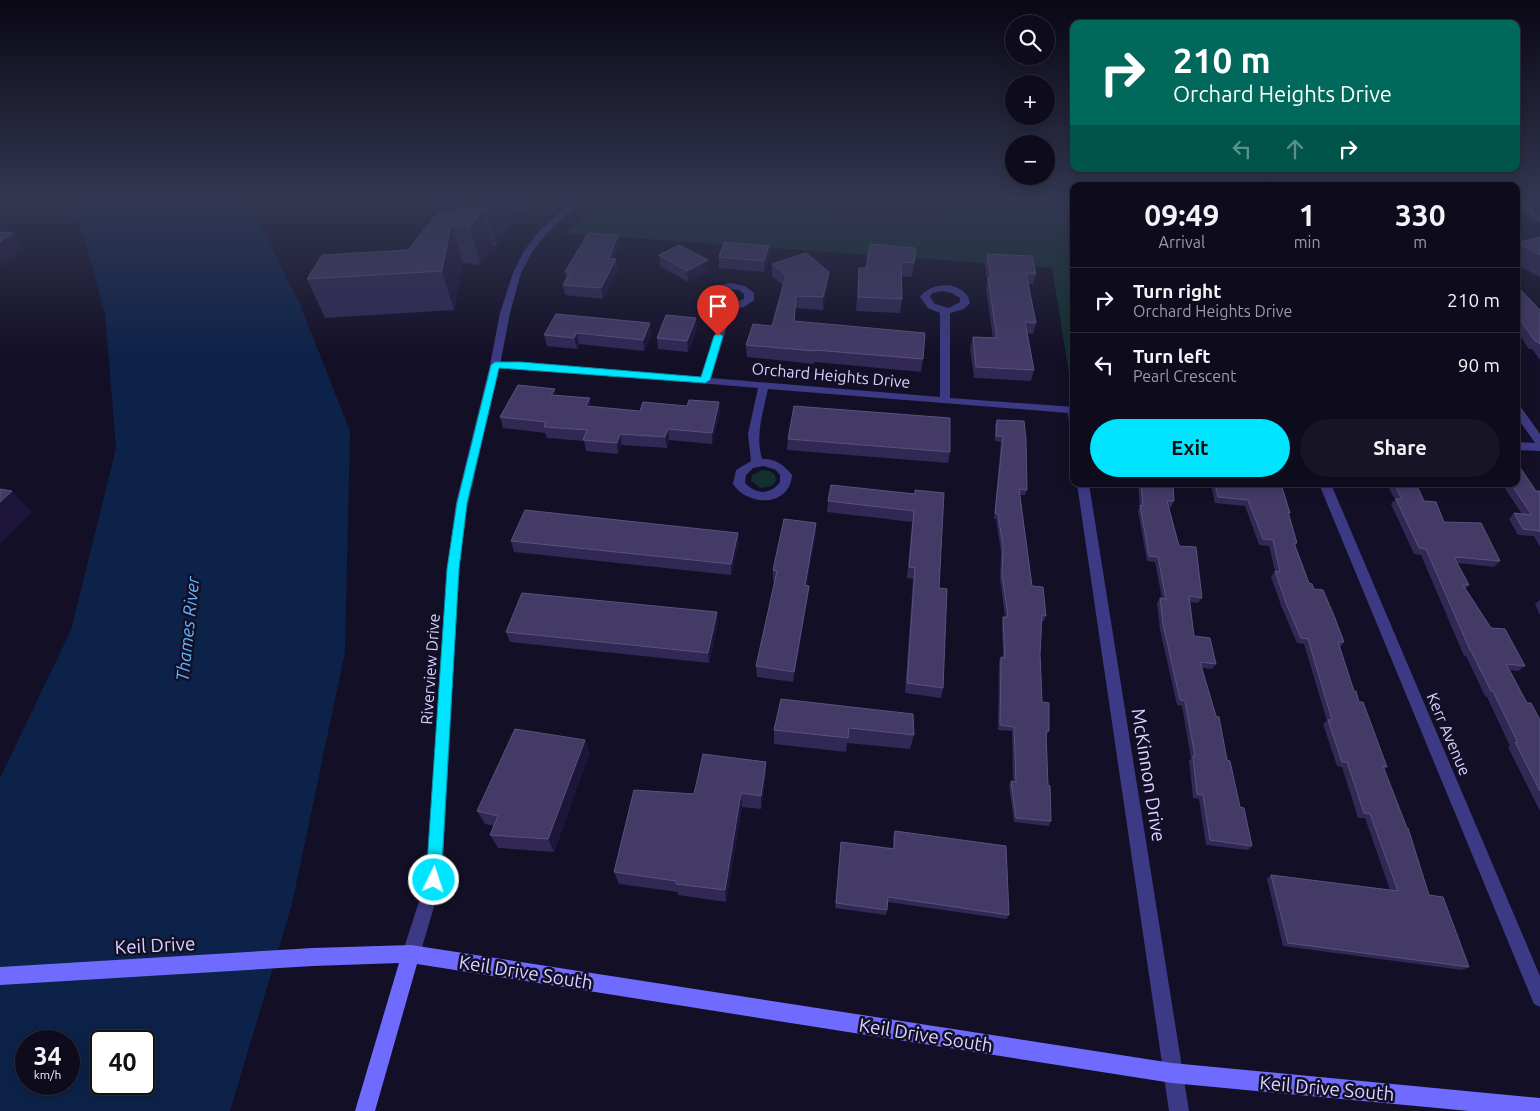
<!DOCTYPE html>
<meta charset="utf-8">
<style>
body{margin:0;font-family:Ubuntu,sans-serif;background:#171425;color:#f1f3f6;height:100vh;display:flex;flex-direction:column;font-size:19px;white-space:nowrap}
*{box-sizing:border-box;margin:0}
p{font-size:16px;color:#9b9ba3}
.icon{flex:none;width:28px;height:28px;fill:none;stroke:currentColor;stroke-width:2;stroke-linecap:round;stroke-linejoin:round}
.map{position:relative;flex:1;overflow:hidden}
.drawer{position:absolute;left:1070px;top:182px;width:450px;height:305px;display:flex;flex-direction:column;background:#0e0b1c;border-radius:10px;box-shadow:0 2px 12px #0003,0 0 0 1px #2e2b3b}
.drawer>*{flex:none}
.banner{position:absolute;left:1070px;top:20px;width:450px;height:152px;border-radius:10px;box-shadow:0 2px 12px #0003,0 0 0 1px #2e2b3b;background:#00695c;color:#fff;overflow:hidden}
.tools{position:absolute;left:1005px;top:15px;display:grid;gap:10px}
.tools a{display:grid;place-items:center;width:50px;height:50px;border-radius:50%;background:#0e0b1c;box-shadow:0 2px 12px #0003,0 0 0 1px #2e2b3b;font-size:25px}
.speed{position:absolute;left:15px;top:1030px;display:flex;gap:10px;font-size:25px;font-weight:700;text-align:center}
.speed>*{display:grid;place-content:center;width:65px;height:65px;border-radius:50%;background:#0e0b1c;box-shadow:0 2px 12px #0003,0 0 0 1px #2e2b3b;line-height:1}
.speed small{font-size:12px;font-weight:400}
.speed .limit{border:2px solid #111;border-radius:8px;background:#fff;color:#111}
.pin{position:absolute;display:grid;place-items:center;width:42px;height:42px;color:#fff;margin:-51px -21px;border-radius:50% 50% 50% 0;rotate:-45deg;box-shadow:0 0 5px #0007}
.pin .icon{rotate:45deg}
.me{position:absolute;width:55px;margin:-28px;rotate:4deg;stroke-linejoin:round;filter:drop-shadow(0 0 4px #0008)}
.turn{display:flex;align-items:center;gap:18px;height:105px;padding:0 20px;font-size:22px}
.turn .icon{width:65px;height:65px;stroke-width:2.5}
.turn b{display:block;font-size:35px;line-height:42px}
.lanes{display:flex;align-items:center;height:48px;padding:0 20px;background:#0003;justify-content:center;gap:25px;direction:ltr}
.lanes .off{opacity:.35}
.eta{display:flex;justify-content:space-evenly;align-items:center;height:85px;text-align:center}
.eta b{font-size:30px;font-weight:700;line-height:35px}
.cta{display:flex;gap:10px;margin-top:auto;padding:10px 20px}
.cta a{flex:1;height:58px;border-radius:30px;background:#00e5ff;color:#111;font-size:20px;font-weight:700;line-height:58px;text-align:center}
.cta a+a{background:#171425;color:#f1f3f6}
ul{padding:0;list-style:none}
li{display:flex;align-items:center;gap:15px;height:65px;padding:0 20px;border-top:1px solid #2e2b3b}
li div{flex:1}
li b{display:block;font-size:19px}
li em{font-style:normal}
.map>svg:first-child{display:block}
</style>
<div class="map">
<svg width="1540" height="1111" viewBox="0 0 1540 1111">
<rect width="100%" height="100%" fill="#130f26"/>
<path fill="#12302f" d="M600,202h30l34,5 128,9 134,2 148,-13v187h-2l-20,-124 -487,-35z
M762,470l8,1 5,4 1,6 -4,5 -12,2 -9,-7 1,-6z"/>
<path fill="#0c2248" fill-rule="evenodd" d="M72,202h176l51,100 51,129 -5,221 -53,252 -62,207h-230v-333l71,-148 45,-182 -11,-134 -19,-72zM26,1041h43v43h-43zM101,1041h43v43h-43z"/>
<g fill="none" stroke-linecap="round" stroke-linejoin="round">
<path fill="#3d3a85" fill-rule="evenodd" d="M1516,202h24v4h-10l10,10v6l-20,-16 -4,-1z
M730,283l15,3 9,7v7l-10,7 -12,3 -21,68 229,19v-84l-12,-5 -8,-11c12,-17 46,-16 50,6l-6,6 -14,4v85l124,9v19l-5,-3 -1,-10 -300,-24c-5,23 -13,47 -6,70 12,-1 23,6 30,16 -2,32 -44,32 -59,9l3,-14 15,-9 -3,-27 10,-46 -237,-20h-26l-5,-3 5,-3h26l180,15 22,-68 -13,-6 -3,-8 9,-9zM730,289l9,1 5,4v5l-13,5 -14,-4v-4l5,-6zM942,291l10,2 8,5v4l-11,6 -14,-4 -5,-7 2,-4zM764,466l12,4 4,5v7c-11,14 -24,12 -35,1l1,-8 7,-7z
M1516,405l4,1 20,28v17l-24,-1v-8l19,1 -19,-27z
M1077,484h12l100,627h-20z
M1319,484h12l209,492v31l-6,-3z"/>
<path fill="#3d3a85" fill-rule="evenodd" d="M572,202h9l-35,32 -14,18 -11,21 -11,40 -10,52 -32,138 -9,66 -17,311 -22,74 -3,6 -6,3 -6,-3 -3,-6 24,-74 21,-311 9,-66 34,-138 10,-52 13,-40 11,-22 16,-21z"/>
<path fill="#6f6bff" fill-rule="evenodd" d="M411,945l761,118 368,35v13h-71l-297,-28 -755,-119 -42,147h-20l44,-148 -86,3 -313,19v-18l313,-19z"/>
</g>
<path fill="#312854" d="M430,202h101l-7,10 -7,-1 -21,35h-3l-13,19 -17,-2 -9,47 -129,8 -18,-39 101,-29 46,-38 4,-5 -27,-1z
M919,202h22l-22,1z
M1540,237v40l-24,-13v-19l1,-2z
M870,244l44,19 -2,14 -11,-1 1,23 -2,14 -44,-2 3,-43h7z
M620,245l-6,14h2l2,11 -15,29 -38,-4 -2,-10 3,-6 -1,-7z
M987,254l49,20 -3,10h-5l8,39 -3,11 -6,-1 7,37 -3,11 -57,-3 -4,-30 3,-11 20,1 -7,-49 1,-7 -2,-17z
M659,255l49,5v11l-20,11 -28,-16z
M769,256l-5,16 -45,-4v-11z
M772,264l57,8 -1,12 -5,26 -28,-2v13l128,38 -2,13 -106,-10 -1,2 -67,-7 -1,-12 26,-19 11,-41 -11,-9z
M1516,285l24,25v50l-8,-11h-3l-13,-19z
M556,314l96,20 -8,17 -65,-7 -2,5 -30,-3 -3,-11z
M697,329l-9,23 -30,-3 -1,-11z
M555,389l1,6 35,12 49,4 79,-9 1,11 -8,31 -43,-4 -2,8 -45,-3 -4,9 -32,-3 -2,-10 -37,-3 -2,-5 -42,-5 -3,-11z
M997,420l30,70 -2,5h-5l12,91 14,30 -2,5h-3l-1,33 2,48 7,29 -3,5 2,49 3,36 -2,5 -35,-4 -5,-36 2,-5 2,1 -1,-51 -14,-1 1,-68 2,-5 2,1 -1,-36 1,-5h2l-5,-38 1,-27 -5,-33h-2l7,-77 -6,-1v-16z
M788,439l162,13 -2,11 -161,-13z
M1138,484h35l1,17 -3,6h-2l10,39 23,52 -4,5 -8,-1 4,34 22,28 -4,5 -11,-1 39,139 12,39 -4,4 -42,-5 -7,-46 -6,-1 -4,-38 2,-1 -9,-53 -5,-1 -17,-75 -3,-27 3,-5h2l-7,-36 -8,-1 -9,-50 2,-5z
M1205,484h76l9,29 -1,2 8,28 -2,3 14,37 5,6 30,53 -4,6 14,43 33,76 -3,2 45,126 40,72 -7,3 -179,-24 -16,-67 4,-4 119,15 -25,-72h-7l-16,-51 -5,-1 -14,-42 4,-3 -23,-77 -7,-1 -15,-35 -11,-31 4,-6 -6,-25 -10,-1 -14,-39 -30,-3 -4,-18h-6z
M1387,484h29l8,17 20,21 56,39 -6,6 -37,-4 12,22 -4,4 26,39 34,38 -7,5 -8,-1 17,33 13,17v91l-32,-64 2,-1 -23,-49 -2,-1 -19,-40h-2l-43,-101 -7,-1 -23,-50 4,-4z
M1488,484h28l20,7h4v56l-6,-11 -16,-1 -9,-16 5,-6 8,1 -18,-27 -14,-1z
M915,490l24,98 4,100 -2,10 -36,-5 8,-114 -6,-1 5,-56 -85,-10 1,-11 86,-7z
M816,523v11l-10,51 3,1 -1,10 -15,86 -36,-5 -1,-11 19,-85h-2v-11z
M738,533l1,10 -8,32 -217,-23 -3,-11z
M1540,600v15l-5,-11z
M718,623l-9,40 -199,-21 -4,-10z
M781,699l133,36 -4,14 -63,-6 -1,9 -72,-8v-14z
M585,740l4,14 -35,98 -56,-4 -8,-13 4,-9 -9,-2 -8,-13z
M766,762v13l-5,34 -19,-2 -16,95 -48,-7v-3l-59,-8 -5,-12z
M895,831l114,84 -3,4 -119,-17v8l-1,5 -51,-7 6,-66 52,6v-12z"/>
<path fill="#1d163a" d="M490,202h24l3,9 -21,35 -10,-37z
M522,202h9l-7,10z
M483,209l10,37 -13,19 -10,-38z
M451,225l12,38 -9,47 -12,-39z
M13,233l11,15 -24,18v-24z
M618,235l2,10 -10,24 -1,-10z
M769,246v10l-5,16v-11z
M616,259l2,11 -15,29 -2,-11z
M708,260v11l-20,11 -1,-11z
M829,272l-1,12 -5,26v-13z
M696,318l1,11 -9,23 -1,-11z
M650,323l2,11 -8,17 -1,-11z
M577,333l2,11 -2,5 -3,-11z
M555,389l2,11 -6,-5z
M590,398l2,11 -6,-3z
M719,402l1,11 -8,31v-11z
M668,429l1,11 -2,8 -2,-11z
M620,434l2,11 -4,9 -1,-11z
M12,491l20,21 -32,32v-42z
M816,523v11l-11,62v-11z
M738,533l1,10 -8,32v-11z
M809,586l-1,10 -15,86 1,-10z
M717,612l1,11 -9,40 -1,-10z
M585,740l4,14 -35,98 -6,-13z
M766,762v13l-5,34v-13z
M741,793l1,14 -16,95 -1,-12z"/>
<path fill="#433a66" stroke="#5a527e" d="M463,202h27l-4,7h-3l-13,18 -19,-2 -9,46 -135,8 15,-24 86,-5 32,-40 14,2z
M0,232l13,1 -13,9z
M588,233l30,2 -9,24h7l-15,29 -38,-3 7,-13h-5z
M1540,237v18l-23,-12z
M724,242l45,4 -5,15 -45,-4z
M870,244l46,4 -2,15 -13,-1 1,37 -44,-2 1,-29h7z
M679,245l29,15 -21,11 -28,-16z
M806,253l23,19 -6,25 -27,-1 -2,25 131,12 -2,26 -108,-9v1l-69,-6 7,-21 19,2 14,-51 -14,-11z
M987,254l45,2 4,18 -10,-1 10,50 -11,-1 9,48 -58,-3 -3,-30 24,1 -9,-60h3z
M1516,285l24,25v34l-2,-2 -3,-1 -14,-20 -3,-1 -2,-2z
M556,314l94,9 -7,17 -66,-7 -3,5 -30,-3z
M666,315l30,3 -9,23 -30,-3z
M518,385l37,4 -4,6 39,3 -4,8 54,5 3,-9 44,4 2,-6 30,2 -7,31 -44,-4 -3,8 -45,-3 -3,9 -34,-3 4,-10 -43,-3 2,-5 -46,-5z
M794,406l156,12v34l-162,-13z
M997,420l27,1 2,18 1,51 -8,-1 13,97 11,1 3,29 -4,-1 -2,39 2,48 7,1v28h-3l2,54 2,1 1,35 -35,-3 -5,-37 5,1 -2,-55 -14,-2 1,-68 4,1 -2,-41h5l-6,-43 1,-27 -5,-33 -3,-1 8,-77h-7z
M1516,465l3,1 17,25h4v41l-1,-1 -16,-2 -9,-16 18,2 -21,-31h5z
M1141,484h32l1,17h-7l12,45 17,1 6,51 -13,-2 5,40 16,2 6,26 -16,-2 16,54 3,1 8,43 3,1 10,46 4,1 8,38 -42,-6 -7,-45 -6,-1 -4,-38h2l-10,-55 -5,-1 -17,-76 -3,-26 6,1 -8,-42 -9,-1 -9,-51 3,1z
M1215,484h66l9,29 -2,-1 9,31h-3l15,40 3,1 2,5 9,1 12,28 9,24h-6l16,49h2l3,11h4l24,65 -4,-1 24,62h1l21,67 14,2 26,70 -181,-24 -17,-68 127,16 -28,-77 -6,-1 -17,-51h-5l-14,-42h4l-24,-81 -7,-1 -15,-35 -11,-32 5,1 -7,-32 -10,-1 -15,-39 -30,-3z
M1394,484h22l8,17 12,1 8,20 37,1 19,38 -46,-4 15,28h-6l28,43 14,1 20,37 -19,-2 21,39h4l9,17v71l-25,-49 3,1 -25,-52h-2l-20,-40 -1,-1 -44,-101 -7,-1 -23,-49h6z
M831,485l84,9v-4l29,3 -5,95 8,1 -4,99 -36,-5 8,-115 -6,-1 5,-56 -86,-10z
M0,489l12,2 -12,11z
M525,510l213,23 -7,31 -220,-23z
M784,519l32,4 -11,62 4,1 -15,86 -38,-6 21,-95 -4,-1z
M522,593l195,19 -9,41 -202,-21z
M781,699l132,15 1,21 -65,-7 -1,10 -74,-8z
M515,729l70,11 -37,99 -58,-4 8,-19 -21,-5z
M703,754l63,8 -5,34 -20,-3 -16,97 -49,-6v-3l-62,-9 20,-82 60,4z
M895,831l111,15 3,69 -121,-18 -1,13 -51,-7 5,-61 53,7z"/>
<linearGradient id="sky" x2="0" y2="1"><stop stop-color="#0a0815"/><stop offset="0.56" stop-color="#333752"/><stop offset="1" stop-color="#333752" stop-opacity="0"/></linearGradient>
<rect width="1540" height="358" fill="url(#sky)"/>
<path fill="#00e5ff" stroke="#0095a6" d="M718,333l5,3 -13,44 -5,3 -206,-15 -32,135 -8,66 -18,311 -2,5 -5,2 -6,-2 -2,-5 21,-311 10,-66 34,-138 4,-3h26l180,15 13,-41z"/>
<g text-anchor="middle" stroke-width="5" stroke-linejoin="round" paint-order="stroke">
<g font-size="16" fill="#d9d4ff" stroke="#130f26">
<text transform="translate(831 375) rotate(5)" y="6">Orchard Heights Drive</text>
<text transform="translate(430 669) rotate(-86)" y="6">Riverview Drive</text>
<text transform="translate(1449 734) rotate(67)" y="6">Kerr Avenue</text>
</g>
<g font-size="18" font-style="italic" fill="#62b6ff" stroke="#130f26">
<text transform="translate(188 629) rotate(-84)" y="6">Thames River</text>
</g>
<g font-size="19" fill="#d9d4ff" stroke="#130f26">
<text transform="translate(1149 775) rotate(81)" y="7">McKinnon Drive</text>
<text transform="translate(155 945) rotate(-3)" y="7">Keil Drive</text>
<text transform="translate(526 972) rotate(9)" y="7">Keil Drive South</text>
<text transform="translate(926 1035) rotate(9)" y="7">Keil Drive South</text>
<text transform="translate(1327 1088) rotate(5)" y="7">Keil Drive South</text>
</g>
</g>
</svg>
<div class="tools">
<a><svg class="icon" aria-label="search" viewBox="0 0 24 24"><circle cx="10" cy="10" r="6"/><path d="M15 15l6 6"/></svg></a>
<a>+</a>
<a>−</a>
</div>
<div class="speed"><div>34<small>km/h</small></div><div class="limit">40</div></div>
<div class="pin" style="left:718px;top:336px;background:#d93025"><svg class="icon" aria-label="arrive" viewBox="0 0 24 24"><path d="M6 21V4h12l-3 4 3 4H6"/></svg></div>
<svg class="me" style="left:434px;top:880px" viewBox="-20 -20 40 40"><circle r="17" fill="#00e5ff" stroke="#fff" stroke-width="3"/><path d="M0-11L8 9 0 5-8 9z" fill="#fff"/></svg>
<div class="banner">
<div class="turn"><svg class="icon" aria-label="right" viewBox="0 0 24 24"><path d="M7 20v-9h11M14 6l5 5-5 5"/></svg><div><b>210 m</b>Orchard Heights Drive</div></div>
<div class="lanes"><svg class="icon off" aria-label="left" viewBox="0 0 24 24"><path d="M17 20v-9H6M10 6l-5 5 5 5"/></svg><svg class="icon off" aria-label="ahead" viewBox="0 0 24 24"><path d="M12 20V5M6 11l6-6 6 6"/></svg><svg class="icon" aria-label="right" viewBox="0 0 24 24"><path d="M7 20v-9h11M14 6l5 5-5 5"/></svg></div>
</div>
<section class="drawer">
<div class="eta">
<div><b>09:49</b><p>Arrival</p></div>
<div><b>1</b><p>min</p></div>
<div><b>330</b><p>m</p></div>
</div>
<ul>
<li><svg class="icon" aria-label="right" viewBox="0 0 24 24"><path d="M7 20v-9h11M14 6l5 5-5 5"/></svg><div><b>Turn right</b><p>Orchard Heights Drive</p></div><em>210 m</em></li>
<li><svg class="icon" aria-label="left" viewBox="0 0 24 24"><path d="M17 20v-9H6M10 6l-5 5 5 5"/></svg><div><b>Turn left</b><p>Pearl Crescent</p></div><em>90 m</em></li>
</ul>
<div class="cta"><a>Exit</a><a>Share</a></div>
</section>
</div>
